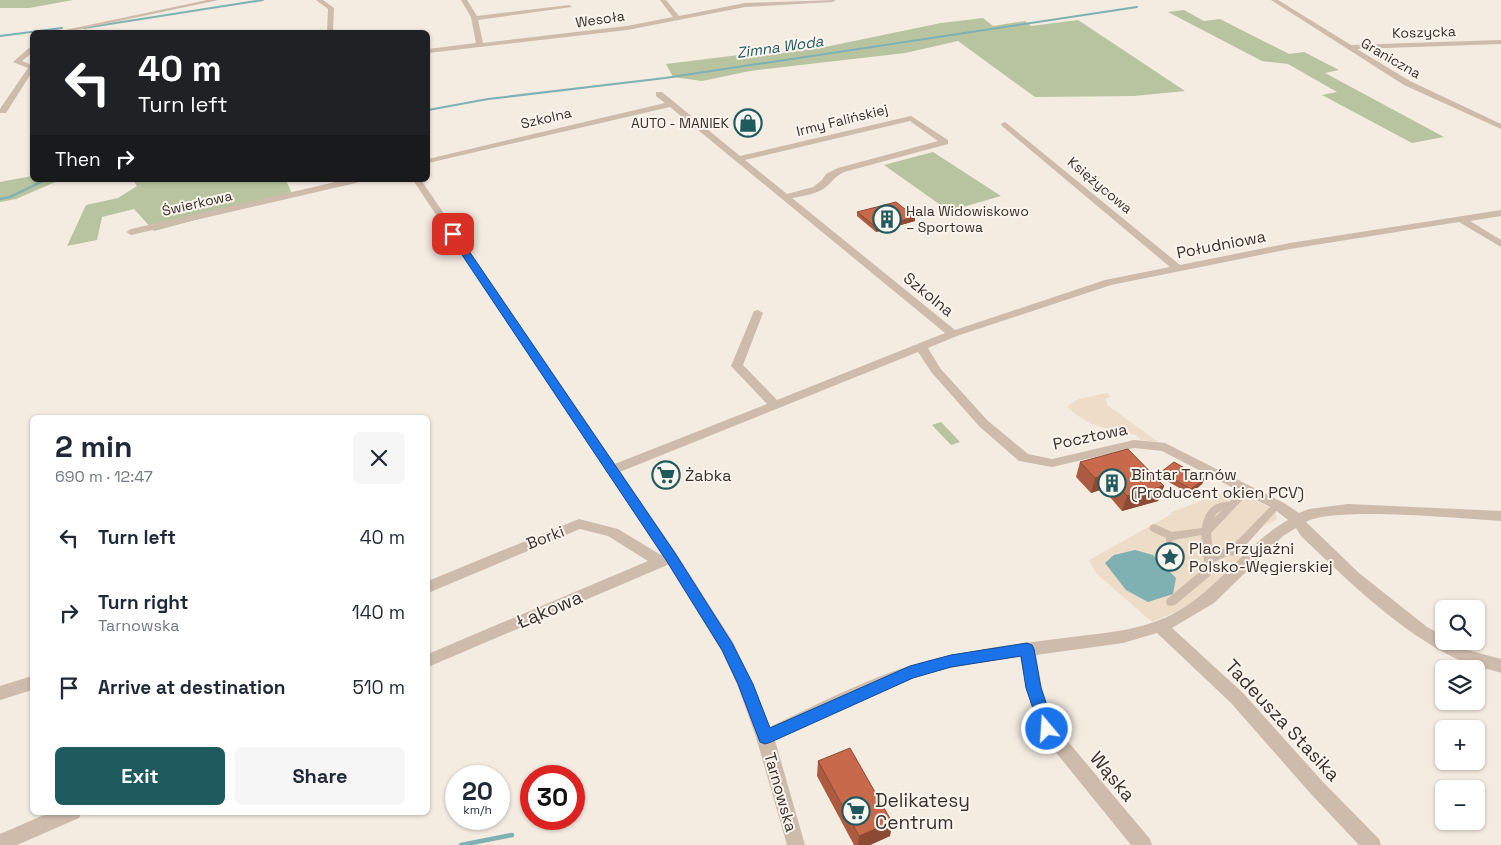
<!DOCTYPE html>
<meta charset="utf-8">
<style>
body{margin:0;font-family:"Space Grotesk",sans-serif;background:#f6f6f7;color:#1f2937;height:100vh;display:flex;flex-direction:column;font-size:19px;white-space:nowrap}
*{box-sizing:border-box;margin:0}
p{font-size:16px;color:#747a83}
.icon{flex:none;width:28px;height:28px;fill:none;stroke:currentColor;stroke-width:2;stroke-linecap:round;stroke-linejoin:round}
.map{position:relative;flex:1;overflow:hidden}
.drawer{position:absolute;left:30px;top:415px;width:400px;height:400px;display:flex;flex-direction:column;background:#fff;border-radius:8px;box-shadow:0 1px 4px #0004}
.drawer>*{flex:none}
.top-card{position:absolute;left:30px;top:30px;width:400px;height:152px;border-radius:8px;box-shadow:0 1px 4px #0004;background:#202124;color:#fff;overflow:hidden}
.fabs{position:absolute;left:1435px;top:600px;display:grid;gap:10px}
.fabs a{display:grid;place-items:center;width:50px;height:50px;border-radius:8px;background:#fff;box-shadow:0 1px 4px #0004;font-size:25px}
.speed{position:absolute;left:445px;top:765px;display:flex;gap:10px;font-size:25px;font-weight:700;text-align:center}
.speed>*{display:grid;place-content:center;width:65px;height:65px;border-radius:50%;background:#fff;box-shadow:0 1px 4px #0004;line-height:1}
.speed small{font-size:12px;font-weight:400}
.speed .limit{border:8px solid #d22;background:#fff;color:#111}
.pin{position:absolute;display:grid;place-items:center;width:42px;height:42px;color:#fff;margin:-21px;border-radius:10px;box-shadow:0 2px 8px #0006}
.me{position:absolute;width:55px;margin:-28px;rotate:342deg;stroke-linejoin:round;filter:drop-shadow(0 0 4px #0008)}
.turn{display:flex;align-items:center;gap:18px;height:105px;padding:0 25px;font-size:22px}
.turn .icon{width:65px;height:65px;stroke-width:2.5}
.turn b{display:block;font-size:35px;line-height:42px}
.then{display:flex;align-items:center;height:48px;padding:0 25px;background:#0003;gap:10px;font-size:19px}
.round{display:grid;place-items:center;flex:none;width:52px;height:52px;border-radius:8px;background:#f6f6f7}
.head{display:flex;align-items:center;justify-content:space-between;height:85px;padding:0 25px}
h1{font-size:30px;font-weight:800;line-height:38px}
.primary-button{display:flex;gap:10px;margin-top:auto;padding:10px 25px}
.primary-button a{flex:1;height:58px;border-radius:8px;background:#1f5a5e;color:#fff;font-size:20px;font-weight:800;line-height:58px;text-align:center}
.primary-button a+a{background:#f6f6f7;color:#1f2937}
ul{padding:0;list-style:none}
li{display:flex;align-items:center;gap:15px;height:75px;padding:0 25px}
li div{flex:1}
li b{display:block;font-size:19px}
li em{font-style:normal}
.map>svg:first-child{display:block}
</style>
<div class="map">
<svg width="1501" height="845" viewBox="0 0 1501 845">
<rect width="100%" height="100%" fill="#f4ebe1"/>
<path fill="#b8c4a0" d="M0,0h73l-44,8h-29z
M1184,10l20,11 16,-2 69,35 15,-2 35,18 -14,3 119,64 -32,6 -90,-48 15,-3 -49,-28 -26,-3 -94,-49z
M983,18l10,8 32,-5 6,5 47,-6 107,71 -51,5 -99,1 -77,-56 -53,12 -155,18 -48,10 -29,-4 -7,-13 73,-9 8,3 78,-11 116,-24z
M933,152l68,44 -52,15 -65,-46z
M32,176v4h28l-44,19 -16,3v-20z
M133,180h153l6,14 -138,37 -20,-22 -32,8 -5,23 -30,6 19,-41 32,-7 19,-12z
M941,422l19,20 -9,3 -19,-20z"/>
<path fill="#ecdcc8" d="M1107,393l4,4 -5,1 1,7 51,37 -17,-2 -4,-5 -16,-2 -29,-9 -17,-10 -8,-8 12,-7z
M1234,489l40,21 3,8 -2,3 -11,4 -18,18 1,9 -38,38 -24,18 -33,14 -56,-49 -7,-13 83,-46 -1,-2z"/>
<path fill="#7fb0b2" d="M1135,550l18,5 23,23 -3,16 -25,8 -22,-12 -21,-27 9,-8z"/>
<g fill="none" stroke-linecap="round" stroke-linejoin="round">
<path stroke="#7fb0b2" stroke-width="2" d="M84,28l179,-28
M0,36l62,-8
M428,110l60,-11 177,-21 472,-71"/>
<path stroke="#7fb0b2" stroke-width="2.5" d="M0,199l10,-2 35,-17"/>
<path stroke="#7fb0b2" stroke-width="4.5" d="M461,845l51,-10"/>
<path fill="#cdbbac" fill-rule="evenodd" d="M1244,490l3,1 2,2 -2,2 -36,38 2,21 9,-5 8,-1 41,-42h6l2,2 -42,47 -10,1 -13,6 -3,13 -36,30 -4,1 -4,-1 -1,-3 1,-3 35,-29 2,-10 -3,-25 -27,5 -4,3 -4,-1v-4l-15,-7 -2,-3 2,-3 3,-1 18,8 30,-4c2,-15 10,-27 27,-26l12,-11zM1223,509l-9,9 2,-4z"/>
<path fill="#cdbbac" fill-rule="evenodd" d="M207,0h12l-152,32h-11z
M461,0h6l10,16 92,-11 3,2 -94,13 5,23 144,-17 46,-9 -13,-17h6l13,16 66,-13 91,-3 -3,2 -88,5 -118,23 -199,23v-4l48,-6 -5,-26z
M1271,0h7l73,45 150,-5v4l-144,5 53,32 91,43v5l-97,-44z
M29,48h3v5l-10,8 10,4v7l-26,41h-6v-4l28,-41 -15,-6z
M656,92h6l78,64 171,-40 37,24v4l-104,28c-11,6 -10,8 -18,15 -9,7 -23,9 -34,11l163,132 150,-50 65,-13 -168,-141 -1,-2 4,-2 175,143 110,-22 211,-33v6l-31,5 31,19v7l-42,-25 -169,27 -179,36 -154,51 -29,12 12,20 47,52 41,34 24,5 82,-19 31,3 119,60 15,10 10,-4 39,-5 153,7v10c-38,-2 -167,-15 -195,1l53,51 68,54 17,9v5h9l15,9 33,9v14c-14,-5 -31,-7 -44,-14 -57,-27 -111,-80 -156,-123l-5,-8 -13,8 -69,67 -42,25 71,65 80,89 56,57 2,6h-22l-48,-51 -80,-91 -74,-70 -34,10 -87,12 6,33 12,37 96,114 2,6h-21l-90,-111 -15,-46 -6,-31c-29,4 -58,8 -87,15 -56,15 -109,46 -162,70l-6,2 -6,-2 -3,-5 3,-5c56,-26 114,-58 175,-73 45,-11 92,-16 138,-22 33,-4 69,-7 99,-22 46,-23 73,-70 117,-95l-14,-11 -112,-58 -28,-3 -82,19 -33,-6 -40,-35 -47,-53 -14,-21 -301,121h-10l-2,-3 2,-3 160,-63 -36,-38 23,-55 4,-1 5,3 -20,52 34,35 168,-67 -275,-226 -242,56v-4l237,-56 -9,-7zM910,121l28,20 -100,27 -12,6 -4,6 -9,7 -26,7 -42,-34z
M344,180h16l-4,3 -225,52 -5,-3 5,-3z
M579,519l39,10 43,26 10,-3 5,1 2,4 -2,4 -11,5 -237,101v-13l220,-93 -40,-25 -28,-7 -152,64v-12z
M32,676v14l-32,10v-14z
M51,812h31l-3,6 -62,27h-17v-11z"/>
<path fill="#cdbbac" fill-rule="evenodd" d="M316,0h7l11,8 -1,24h-6l1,-23z
M413,180h8l255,373 57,89 20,42 21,53 31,108h-18l-31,-108 -19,-53 -16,-34 -55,-89z"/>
</g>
<path fill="#ac5a40" d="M857,212l58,5v4l-39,11 -19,-16z
M1080,462l84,24 -6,15 -36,10 -19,-22 -12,4 -15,-16z
M1161,472l43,7 -2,5 -12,10 -30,-17z
M818,761l74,61 -2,14 -20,9h-16l-37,-69z"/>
<path fill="#8c4a34" d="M915,217v4l-39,11v-5z
M1108,474l-5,15 -12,4 4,-15z
M1204,479l-2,5 -12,10 1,-5z
M1164,486l-6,15 -36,10 5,-15z
M892,822l-2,14 -20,9h-12l1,-9z"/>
<path fill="#c8694b" stroke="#8c4a34" d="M896,202l19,15 -39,10 -19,-15z
M1128,449l36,37 -37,10 -19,-22 -13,4 -15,-16z
M1174,462l30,17 -13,10 -30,-17z
M850,748l42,74 -33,14 -41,-75z"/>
<path fill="#1a73e8" stroke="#114b97" d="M450,232h6l219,321 57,90 21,41 17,44 140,-62 41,-11 76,-12 5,2 2,4 7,39 14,41 -2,5 -6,2 -5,-2 -2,-5 -14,-41 -5,-32 -70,11 -38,11 -142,64 -6,2 -5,-2 -22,-58 -16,-34 -56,-90 -218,-326z"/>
<defs>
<g id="shop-ring" transform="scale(1.4375)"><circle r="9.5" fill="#fbf5ee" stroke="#1f5a5e" stroke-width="1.5"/><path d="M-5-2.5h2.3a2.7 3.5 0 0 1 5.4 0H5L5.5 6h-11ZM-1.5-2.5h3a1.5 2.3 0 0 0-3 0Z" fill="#1f5a5e"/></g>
<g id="building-ring" transform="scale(1.4375)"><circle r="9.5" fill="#fbf5ee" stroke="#1f5a5e" stroke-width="1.5"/><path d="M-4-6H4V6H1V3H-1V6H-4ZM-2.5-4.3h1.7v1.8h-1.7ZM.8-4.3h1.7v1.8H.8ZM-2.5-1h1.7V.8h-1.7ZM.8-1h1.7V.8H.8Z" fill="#1f5a5e"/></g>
<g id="supermarket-ring" transform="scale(1.4375)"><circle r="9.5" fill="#fbf5ee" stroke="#1f5a5e" stroke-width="1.5"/><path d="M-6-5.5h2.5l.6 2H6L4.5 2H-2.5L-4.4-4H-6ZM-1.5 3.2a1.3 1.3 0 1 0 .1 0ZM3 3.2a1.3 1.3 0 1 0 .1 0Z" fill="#1f5a5e"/></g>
<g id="sight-ring" transform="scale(1.4375)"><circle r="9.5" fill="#fbf5ee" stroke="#1f5a5e" stroke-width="1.5"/><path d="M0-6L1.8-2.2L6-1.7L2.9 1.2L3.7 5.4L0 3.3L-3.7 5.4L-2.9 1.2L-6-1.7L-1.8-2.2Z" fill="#1f5a5e"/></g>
</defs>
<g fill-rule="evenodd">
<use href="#shop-ring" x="748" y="123"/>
<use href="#building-ring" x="887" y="219"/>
<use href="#supermarket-ring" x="666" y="475"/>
<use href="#building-ring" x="1112" y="483"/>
<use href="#sight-ring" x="1170" y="557"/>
<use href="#supermarket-ring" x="856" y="811"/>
</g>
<g text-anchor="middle" stroke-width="4" stroke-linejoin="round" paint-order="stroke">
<g font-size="14" fill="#3b302b" stroke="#fbf5ee">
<text transform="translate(600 19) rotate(-8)" y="5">Wesoła</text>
<text transform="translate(1424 32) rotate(-2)" y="5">Koszycka</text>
<text transform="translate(1391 58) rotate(30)" y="5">Graniczna</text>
<text transform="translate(546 118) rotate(-13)" y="5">Szkolna</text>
<text transform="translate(842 120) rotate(-14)" y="5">Irmy Falińskiej</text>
<text transform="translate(1100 185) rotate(40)" y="5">Księżycowa</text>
<text transform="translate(197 203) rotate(-13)" y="5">Świerkowa</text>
</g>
<g font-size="14" fill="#3b302b" stroke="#fbf5ee" text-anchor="end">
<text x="729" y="128">AUTO - MANIEK</text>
<text x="906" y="216" text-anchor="start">Hala Widowiskowo<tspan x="906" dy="16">– Sportowa</tspan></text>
</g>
<g font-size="15" font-style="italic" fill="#1f5a5e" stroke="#fbf5ee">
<text transform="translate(780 47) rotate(-8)" y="5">Zimna Woda</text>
</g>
<g font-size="16" fill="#3b302b" stroke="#fbf5ee">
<text transform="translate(1221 244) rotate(-11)" y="6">Południowa</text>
<text transform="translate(929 294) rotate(39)" y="6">Szkolna</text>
<text transform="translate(1090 436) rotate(-12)" y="6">Pocztowa</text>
<text transform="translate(545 537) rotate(-21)" y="6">Borki</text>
<text transform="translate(781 792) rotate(74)" y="6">Tarnowska</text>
</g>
<g font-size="16" fill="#3b302b" stroke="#fbf5ee" text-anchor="start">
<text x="1131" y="480">Bintar Tarnów<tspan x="1131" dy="18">(Producent okien PCV)</tspan></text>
<text x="685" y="481">Żabka</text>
<text x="1189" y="554">Plac Przyjaźni<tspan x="1189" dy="18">Polsko-Węgierskiej</tspan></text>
</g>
<g font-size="19" fill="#3b302b" stroke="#fbf5ee">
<text transform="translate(549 609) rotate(-23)" y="7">Łąkowa</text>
<text transform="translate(1283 720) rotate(47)" y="7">Tadeusza Stasika</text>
<text transform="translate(1113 776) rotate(50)" y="7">Wąska</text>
</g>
<g font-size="19" fill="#3b302b" stroke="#fbf5ee" text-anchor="start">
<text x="875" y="807">Delikatesy<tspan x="875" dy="22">Centrum</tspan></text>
</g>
</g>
</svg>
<div class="fabs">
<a><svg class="icon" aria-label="search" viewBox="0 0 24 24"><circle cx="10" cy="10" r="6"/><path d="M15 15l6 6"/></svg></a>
<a><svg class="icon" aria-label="layers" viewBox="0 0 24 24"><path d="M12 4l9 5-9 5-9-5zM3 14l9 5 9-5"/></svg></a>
<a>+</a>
<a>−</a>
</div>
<div class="speed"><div>20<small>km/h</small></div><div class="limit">30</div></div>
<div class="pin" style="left:453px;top:234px;background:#d93025"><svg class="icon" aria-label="arrive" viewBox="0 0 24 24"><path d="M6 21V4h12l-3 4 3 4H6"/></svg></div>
<svg class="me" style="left:1047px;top:729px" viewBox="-20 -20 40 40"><circle r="17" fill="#1a73e8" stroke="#fff" stroke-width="3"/><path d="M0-11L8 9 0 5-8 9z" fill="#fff"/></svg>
<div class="top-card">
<div class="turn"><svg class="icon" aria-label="left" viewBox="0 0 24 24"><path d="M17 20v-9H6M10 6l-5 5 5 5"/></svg><div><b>40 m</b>Turn left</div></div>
<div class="then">Then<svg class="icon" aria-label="right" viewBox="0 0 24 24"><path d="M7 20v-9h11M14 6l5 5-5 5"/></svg></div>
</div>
<section class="drawer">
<div class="head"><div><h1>2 min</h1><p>690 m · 12:47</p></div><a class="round"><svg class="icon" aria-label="close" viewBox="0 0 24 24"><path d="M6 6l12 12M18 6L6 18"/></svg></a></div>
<ul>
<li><svg class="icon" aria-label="left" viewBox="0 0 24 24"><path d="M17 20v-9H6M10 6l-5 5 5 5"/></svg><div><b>Turn left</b></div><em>40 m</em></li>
<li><svg class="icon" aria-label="right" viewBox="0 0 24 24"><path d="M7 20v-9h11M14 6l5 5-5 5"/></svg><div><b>Turn right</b><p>Tarnowska</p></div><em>140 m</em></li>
<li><svg class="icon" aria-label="arrive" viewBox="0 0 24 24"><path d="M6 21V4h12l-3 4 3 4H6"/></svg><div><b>Arrive at destination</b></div><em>510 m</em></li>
</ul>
<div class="primary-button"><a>Exit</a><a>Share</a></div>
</section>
</div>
